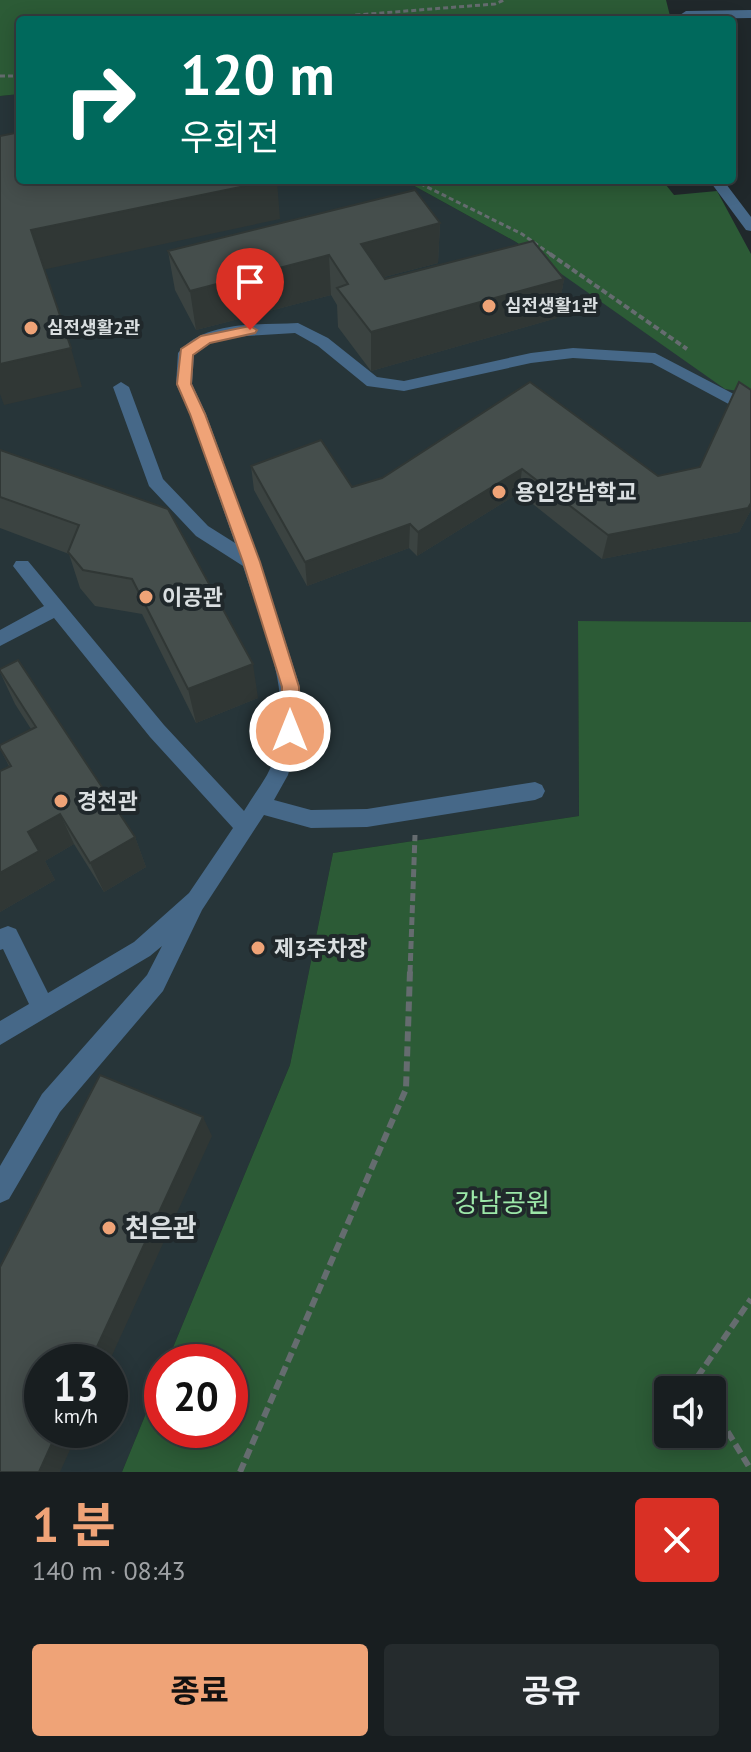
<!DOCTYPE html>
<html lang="ko">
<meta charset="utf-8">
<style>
body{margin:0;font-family:"PT Sans","Noto Sans KR",sans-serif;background:#252b2d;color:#f1f3f6;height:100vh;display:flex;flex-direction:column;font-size:30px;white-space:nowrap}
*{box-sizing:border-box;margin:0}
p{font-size:26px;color:#9fa2a5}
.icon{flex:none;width:44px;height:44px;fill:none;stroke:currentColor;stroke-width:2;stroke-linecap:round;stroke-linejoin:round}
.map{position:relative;height:1472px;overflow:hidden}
.sheet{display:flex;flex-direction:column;background:#181e20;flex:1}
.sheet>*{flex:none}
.banner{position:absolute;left:16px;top:16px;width:720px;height:168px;border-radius:8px;box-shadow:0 4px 20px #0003,0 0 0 2px #363c3e;background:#00695c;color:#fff;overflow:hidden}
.buttons{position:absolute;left:654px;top:1376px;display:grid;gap:16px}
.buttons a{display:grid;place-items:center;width:72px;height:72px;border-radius:8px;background:#181e20;box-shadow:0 4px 20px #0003,0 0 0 2px #363c3e;font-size:40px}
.speed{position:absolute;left:24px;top:1344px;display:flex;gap:16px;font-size:40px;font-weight:700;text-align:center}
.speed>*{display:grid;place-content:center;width:104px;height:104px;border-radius:50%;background:#181e20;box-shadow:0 4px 20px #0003,0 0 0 2px #363c3e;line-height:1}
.speed small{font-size:20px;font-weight:400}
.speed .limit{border:12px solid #d22;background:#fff;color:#111}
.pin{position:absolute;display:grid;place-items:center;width:68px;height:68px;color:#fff;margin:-82px -34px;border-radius:50% 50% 50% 0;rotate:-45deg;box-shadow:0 0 8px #0007}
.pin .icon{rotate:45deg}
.me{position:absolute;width:88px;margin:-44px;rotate:0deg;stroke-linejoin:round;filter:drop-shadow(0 0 6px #0008)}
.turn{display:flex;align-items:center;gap:28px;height:168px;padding:0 32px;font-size:36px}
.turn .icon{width:104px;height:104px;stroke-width:2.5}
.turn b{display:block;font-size:56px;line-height:68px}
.round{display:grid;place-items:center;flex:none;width:84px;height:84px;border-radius:8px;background:#252b2d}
.summary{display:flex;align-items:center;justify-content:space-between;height:136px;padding:0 32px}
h1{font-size:48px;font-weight:700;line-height:60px;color:#efa377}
.cta{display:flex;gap:16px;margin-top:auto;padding:16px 32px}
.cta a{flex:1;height:92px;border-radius:8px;background:#efa377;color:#111;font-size:32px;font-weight:700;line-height:92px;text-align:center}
.cta a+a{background:#252b2d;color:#f1f3f6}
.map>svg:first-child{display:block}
</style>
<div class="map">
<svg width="751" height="1472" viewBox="0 0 751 1472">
<rect width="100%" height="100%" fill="#20282b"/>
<path fill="#273539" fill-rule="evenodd" d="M20,94v86h373l16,3 107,59 235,151v229l-173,-1 1,195 -246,37 -43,212 -123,297h-5v12l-40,98h-122v-1376zM42,1362h68v68h-68z"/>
<path fill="#2c5b36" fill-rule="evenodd" d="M0,0h666l5,20h-651v74l-20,2z
M393,180h269l12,15 43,-4 34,63v139l-26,-4 -209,-147 -107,-59z
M578,621l173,1v850h-629l40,-98v56h68v-68h-63l123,-297 43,-212 246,-37zM712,1390v44h-44v-44z"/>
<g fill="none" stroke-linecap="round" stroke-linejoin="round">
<path stroke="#656c6f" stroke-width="3" stroke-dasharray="5 3" stroke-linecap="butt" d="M349,20l7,-5 139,-11 9,-4
M0,76h20
M413,180l109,54 31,22"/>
<path stroke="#656c6f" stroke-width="4" stroke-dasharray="6 3" stroke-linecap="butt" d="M550,254l137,95"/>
<path stroke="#656c6f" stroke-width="5" stroke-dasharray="8 4" stroke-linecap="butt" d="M410,973l5,-138"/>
<path stroke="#656c6f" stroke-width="6" stroke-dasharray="10 5" stroke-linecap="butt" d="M702,1390l-6,-11 55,-80
M712,1406l39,64
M240,1472l166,-383 4,-118"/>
<path fill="#466888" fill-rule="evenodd" d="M751,10v8l-65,1 -6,-4 6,-4z
M709,180h14l28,37v14l-5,-1z
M298,323l30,15 49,39 27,4 127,-28 42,-5 82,5 96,50v13l-99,-53 -79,-5 -42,5 -127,28 -37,-5 -49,-40 -23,-13 -64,4 -20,6 -17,12 -2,29 14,30 54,148 40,125v44l-12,44 -14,25 37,10 56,-1 168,-27 7,3 3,6 -3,6 -7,3 -168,27 -56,1 -47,-13 -62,95 -39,81 -103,121 -51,87 -9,4v-37l42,-72 105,-119 15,-29 -12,10 -150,89v-24l29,-17 -26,-55 -3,1v-21l8,-3 8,3 32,64 86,-51 55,-49 44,-65 -83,-91 -96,-119 -54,28v-16l44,-24 -31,-40 3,-5h12l136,164 80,86c7,-12 16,-24 23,-36 35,-66 -4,-145 -24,-209l-47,-30 -47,-50 -36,-99 8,-5 8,5 34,92 45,47 27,17 -45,-129 -14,-30 2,-31c27,-33 81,-28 120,-30z"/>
</g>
<path fill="#3b4341" d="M440,223l-2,40 -54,14 1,2h179l-7,39 -186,53 -33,-44 -1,-22 -6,-10 -135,35 -21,-40 -7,-39z
M530,382l128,94 42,-9 51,-77v120l-12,22 -137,27 -83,-66 -102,63 -8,-8 -102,38 -53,-96 -3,-24 101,21 30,-9z
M0,450l258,248 -62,25 -54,-109 -47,-8 -15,-18 -11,-34 -69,-26z
M0,672l135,165 11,30 -42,25 -30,-48 -29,17 10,19 -55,32v-141l9,-5 -9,-17 31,-20 -16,-25z"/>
<path fill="#303735" d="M274,180h3l3,39 -238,51 -11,-40z
M440,223l-2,40 -77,20v-39z
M329,255l2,40 -135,35 -6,-39z
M564,279l-7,39 -186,53v-39z
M71,348l11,39 -78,18 -4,-11v-30z
M522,469l-3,24 -102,63 1,-24z
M751,503v7l-12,22 -137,27 6,-24z
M410,524l-1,24 -102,38 -2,-24z
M253,664l5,34 -62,25 -8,-34z
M60,814l14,30 -29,17 10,19 -55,32v-39l28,-41z
M135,837l11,30 -42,25 -14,-29z
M203,1117l9,19 -103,226h-19z
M58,1430h21l-19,42h-21z"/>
<path fill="#454e4c" stroke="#303735" stroke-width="2" d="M20,132v48h254l-243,50 40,118 -71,16v-228z
M415,190l25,33 -79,21 24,35 148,-38 31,38 -193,53 -34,-44 11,-4 -19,-29 -139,36 -22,-40z
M530,382l128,94 42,-9 39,-85 12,8v113l-3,5 -140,27 -86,-66 -104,63 -8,-8 -105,38 -54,-96 70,-26 31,47 30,-9z
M0,450l168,59 85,155 -65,25 -56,-110 -49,-9 -15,-18 11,-27 -79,-28z
M18,660l117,177 -45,26 -30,-49 -32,18 11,19 -39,22v-102l11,-5 -11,-18v-3l36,-18 -36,-56v-2z
M100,1075l103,42 -113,245h-48v68h16l-19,42h-39v-205z"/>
<path fill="#efa377" stroke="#9b6a4d" stroke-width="2" d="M250,326l7,4 -2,3 -45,10 -17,12 -2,29 14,30 55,148 39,125v44l-2,5h-13l-3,-5 1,-44 -39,-125 -53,-148 -13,-30 4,-35 20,-13z"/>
<g fill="#efa377" stroke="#20282b" stroke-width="3">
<circle cx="489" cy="306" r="8"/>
<circle cx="31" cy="328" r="8"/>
<circle cx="499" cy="492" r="8"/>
<circle cx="146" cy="597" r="8"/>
<circle cx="61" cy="801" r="8"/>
<circle cx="258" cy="948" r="8"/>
<circle cx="109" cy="1228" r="8"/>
</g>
<g text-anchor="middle" stroke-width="8" stroke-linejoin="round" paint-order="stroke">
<g font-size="18" font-weight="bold" fill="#d9dee0" stroke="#20282b" text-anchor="start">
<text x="505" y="312">심전생활1관</text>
<text x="47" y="334">심전생활2관</text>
</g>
<g font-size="22" font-weight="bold" fill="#d9dee0" stroke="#20282b" text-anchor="start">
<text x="515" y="500">용인강남학교</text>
<text x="162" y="605">이공관</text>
<text x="77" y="809">경천관</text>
<text x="274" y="956">제3주차장</text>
</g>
<g font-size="26" fill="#9ce7a8" stroke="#20282b">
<text x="502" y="1212">강남공원</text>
</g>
<g font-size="26" font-weight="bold" fill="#d9dee0" stroke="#20282b" text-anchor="start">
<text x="125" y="1237">천은관</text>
</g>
</g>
</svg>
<div class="buttons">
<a><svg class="icon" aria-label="sound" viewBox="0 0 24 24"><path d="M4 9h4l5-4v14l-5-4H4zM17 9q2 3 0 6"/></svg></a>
</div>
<div class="speed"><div>13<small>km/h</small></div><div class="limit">20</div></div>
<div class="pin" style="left:250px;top:330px;background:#d93025"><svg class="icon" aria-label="arrive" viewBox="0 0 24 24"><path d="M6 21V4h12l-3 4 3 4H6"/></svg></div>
<svg class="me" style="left:290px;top:731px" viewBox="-20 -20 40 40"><circle r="17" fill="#efa377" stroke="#fff" stroke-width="3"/><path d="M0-11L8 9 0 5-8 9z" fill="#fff"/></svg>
<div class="banner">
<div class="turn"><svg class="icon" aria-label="right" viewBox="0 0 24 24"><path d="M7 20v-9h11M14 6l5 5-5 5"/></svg><div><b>120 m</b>우회전</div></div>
</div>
</div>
<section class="sheet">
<div class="summary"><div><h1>1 분</h1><p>140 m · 08:43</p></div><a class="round" style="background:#d93025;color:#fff"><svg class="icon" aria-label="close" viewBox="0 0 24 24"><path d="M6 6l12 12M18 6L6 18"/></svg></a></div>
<div class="cta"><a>종료</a><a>공유</a></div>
</section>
